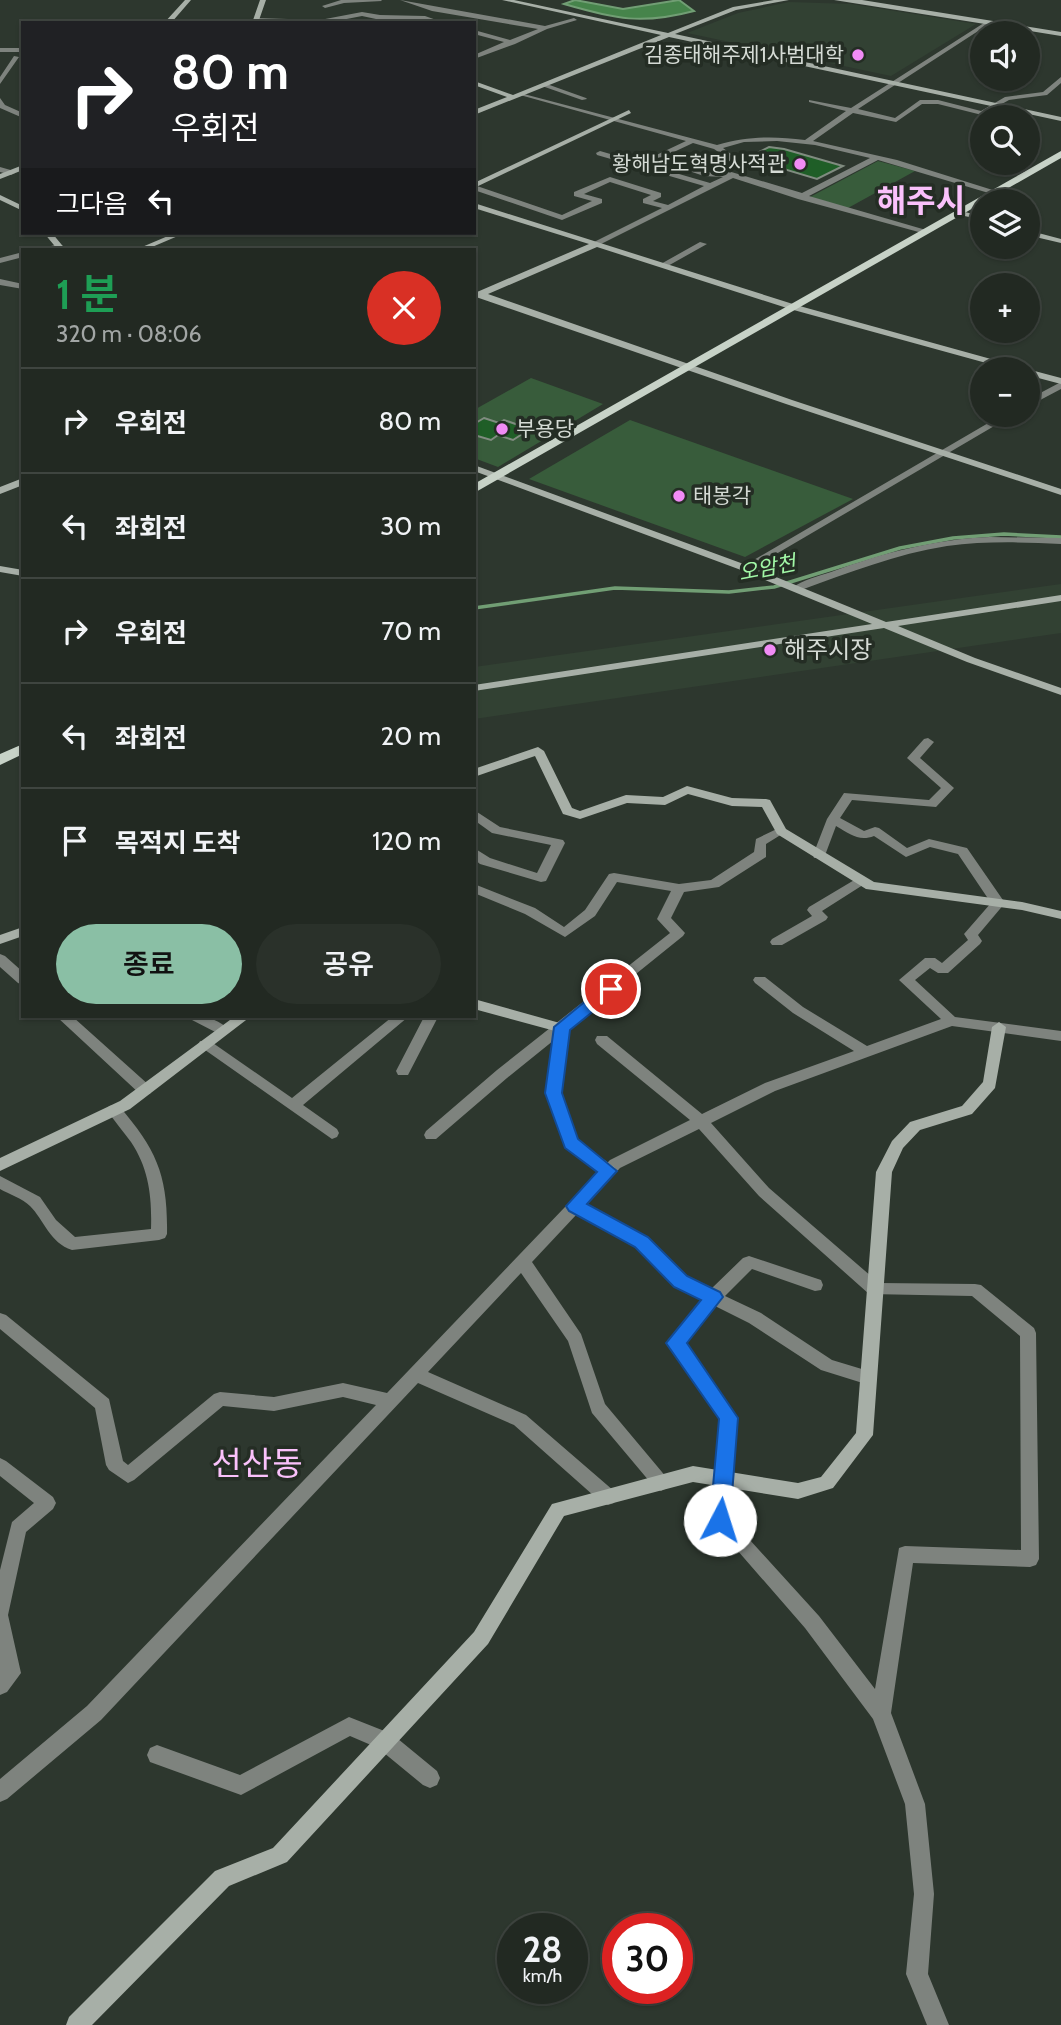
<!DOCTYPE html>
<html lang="ko">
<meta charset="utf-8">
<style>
body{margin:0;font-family:Cabin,"Noto Sans KR",sans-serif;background:#2a312a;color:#f1f3f6;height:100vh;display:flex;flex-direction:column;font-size:26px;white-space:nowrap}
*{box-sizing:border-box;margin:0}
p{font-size:23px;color:#a2a6a5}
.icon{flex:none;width:38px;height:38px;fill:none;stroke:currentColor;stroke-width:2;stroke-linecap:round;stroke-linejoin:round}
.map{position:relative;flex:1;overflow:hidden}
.details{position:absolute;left:21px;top:248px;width:455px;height:770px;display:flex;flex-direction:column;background:#222922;border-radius:0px;box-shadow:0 2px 5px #0004,0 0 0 2px #3f4540}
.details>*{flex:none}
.banner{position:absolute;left:21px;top:21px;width:455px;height:214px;border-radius:0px;box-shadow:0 2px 5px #0004,0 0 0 2px #3f4540;background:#202124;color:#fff;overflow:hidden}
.tools{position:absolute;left:970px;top:21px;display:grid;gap:14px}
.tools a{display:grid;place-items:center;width:70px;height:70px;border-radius:50%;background:#222922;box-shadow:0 2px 5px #0004,0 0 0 2px #3f4540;font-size:35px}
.speed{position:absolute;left:497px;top:1913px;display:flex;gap:14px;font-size:35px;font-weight:700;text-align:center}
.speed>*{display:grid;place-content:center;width:91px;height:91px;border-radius:50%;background:#222922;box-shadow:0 2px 5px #0004,0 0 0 2px #3f4540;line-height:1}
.speed small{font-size:18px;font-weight:400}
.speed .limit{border:10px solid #d22;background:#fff;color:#111}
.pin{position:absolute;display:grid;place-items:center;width:60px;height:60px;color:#fff;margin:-30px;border:4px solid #fff;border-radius:50%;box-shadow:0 2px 7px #0007}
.me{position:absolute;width:77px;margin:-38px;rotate:5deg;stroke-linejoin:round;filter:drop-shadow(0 0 5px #0008)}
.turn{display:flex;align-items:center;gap:24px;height:147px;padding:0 35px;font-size:32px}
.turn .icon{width:91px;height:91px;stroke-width:2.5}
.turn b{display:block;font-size:49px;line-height:60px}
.then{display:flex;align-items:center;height:66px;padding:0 35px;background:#0003;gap:14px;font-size:26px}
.round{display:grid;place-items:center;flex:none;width:74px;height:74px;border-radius:37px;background:#2a312a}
.headline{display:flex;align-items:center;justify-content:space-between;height:119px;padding:0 35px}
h1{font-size:42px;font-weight:600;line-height:52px;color:#1e9e55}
.cta{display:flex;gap:14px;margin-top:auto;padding:14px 35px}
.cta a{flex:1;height:80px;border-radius:42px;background:#8abfa5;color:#111;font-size:28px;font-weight:600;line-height:80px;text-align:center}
.cta a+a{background:#2a312a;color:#f1f3f6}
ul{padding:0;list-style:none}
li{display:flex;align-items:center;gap:21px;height:105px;padding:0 35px;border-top:2px solid #3f4540}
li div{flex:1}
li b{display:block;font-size:26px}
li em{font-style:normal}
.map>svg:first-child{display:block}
</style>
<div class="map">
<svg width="1061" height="2025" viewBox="0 0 1061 2025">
<rect width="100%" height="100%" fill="#2d372e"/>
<path fill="#324133" d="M789,2l62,2 125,20 -85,52 -204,-43 51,-20z
M1061,584v49l-587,86v-52z"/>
<path fill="#385c3b" d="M878,161l37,10 -67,37 -38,-11z
M531,378l72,26 -105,63 -24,-9v-48z
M630,420l223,79 -108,58 -216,-78z"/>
<path fill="#46844b" stroke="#719e74" stroke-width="2" d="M575,0l48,9 56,-9 15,11c-53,14 -78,8 -130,-7z"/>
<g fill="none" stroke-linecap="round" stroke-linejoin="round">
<path stroke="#719e74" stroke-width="3.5" d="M474,608l141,-20 114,4 45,-5 126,-39 53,-10 51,-4 57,3"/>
</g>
<path fill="#1f5e27" stroke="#808c80" stroke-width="2" d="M769,147l15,2 59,17 -26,13 -70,-21z
M484,418l15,5 5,-3 26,9 -17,11 -15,-5 -7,5 -17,-5v-11z"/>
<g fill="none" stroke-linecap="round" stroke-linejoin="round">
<path fill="#7e837e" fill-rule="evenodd" d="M341,0h40l1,1 -38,2 -19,5 -3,-2z
M400,0l145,26 29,-8 3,2 -30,9 -32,15 -41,15v-4l30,-13 -30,-8v-4l36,10 28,-11 -106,-18z
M362,12l18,3 45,1 20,7 -69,-4 -14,-3 -36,7 -70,-1 -3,-2 3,-2 64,2z
M987,21l2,3 -131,85 37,9 25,-18h18l43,11 24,-14 38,-5 18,-15v6l-14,12 -38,5 -27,15 -44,-11h-16l-26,18 -43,-9 -40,28 84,19 102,32 -7,2 -114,-34 -69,36 117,34v4l-128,-35 -65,-21 -136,68 -4,-2 1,-2 68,-34 -19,-5v-4l8,-4 -41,-13 -26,12 18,5v4l-40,17 -88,-30v-5l88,30 30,-14 -18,-5v-4l36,-15 51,16v4l-8,4 15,4 36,-19 -107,-31 -1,-2 4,-2 110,32 13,-6 -19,-1 -54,-18 36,-17 -166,-46v-2l197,52c32,-9 56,-9 88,-5l41,-29 -37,-9v-2l42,8zM777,141l38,4 55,13 -68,35 -74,-22 -5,-5 12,-9 -12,-9 21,-6zM693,143l21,6 12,8 -11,8 6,7h-13l-47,-14z
M0,48h23v4h-23z
M14,56l5,1 -19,27v-7z
M544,83l42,15 1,1 -5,1 -40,-14z
M0,98l5,7 18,8v5l-23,-10z
M0,167l14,4 1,2 -4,2 -11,-3z
M700,242l7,2 -41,23 -7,-2z
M59,244l4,2 -1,2 -27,2z
M23,252v5l-23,6v-5z
M0,279l23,5v5l-23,-4z
M1061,382v7l-34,18v-7z
M1002,415h11l-264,155 -4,1 -5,-3z
M990,537l71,1v6c-38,-2 -77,-3 -114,2 -51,8 -99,27 -146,44l-4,1 -5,-3c10,-8 27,-12 39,-16 52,-19 104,-33 159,-35z
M928,738l6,4 -14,16 34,30 -18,19 -84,-7 -12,18 24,13 11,-4 4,1 28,20 22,-9 38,9 38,55 -27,32 4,6 -2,3 -32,29h-10l-8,-5 -15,12 40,37 106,14v10l-109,-15 -177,65 -64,32 58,65 110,95 96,1 6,1 53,43 2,5 3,226 -3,6 -6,2 -117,-4 -22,150 34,91 9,90 -6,80 21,51h-22l-21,-51 8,-80 -9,-90 -32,-85 -68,-91 -94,-108 8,-102 -51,-75 34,-44 -28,-13 -38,-40 -59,-32 -45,48 49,72 24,70 62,74 3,5 -3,5 -6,3 -6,-3 -63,-75 -24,-72 -47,-68 -93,99 98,43 88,76 3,6 -3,6 -6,2 -6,-2 -88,-78 -96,-42 -317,337 -94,79 -7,3v-23l87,-73 289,-301 -33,-8 -69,14 -51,-5 -89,74 -6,3 -19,-13 -3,-5 -11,-57 -95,-79v-16l6,2 103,84 14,62 5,4 86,-71 6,-2 54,5 69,-14 44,10 223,-233 80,-40 -93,-76 -2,-4 2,-4h10l95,78 63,-31 89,-32 -61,-38 -38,-30 -2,-3 2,-3h10l38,30 64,39 74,-27 -42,-39 26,-22h10l7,5 26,-23 -4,-6 27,-31 -33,-49 -28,-7 -24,10 -32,-21c-15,6 -24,-2 -38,-10l-12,32h-10l-1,-3 14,-36 17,-26 85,7 12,-12 -34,-30 17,-19zM699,1129l60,67 110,98 103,2 48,40 1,214 -116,-4 -6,2 -24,141 -56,-73 -90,-99 8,-100 -52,-74 30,-37 34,17 72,47 48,15 6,-2 2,-5 -2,-5 -43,-13 -71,-47 -36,-17 27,-27 63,22 6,-1 2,-5 -2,-5 -72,-24 -6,2 -32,31 -25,-13 -38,-38 -62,-33 34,-37z
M474,810l26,17 63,13 2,3 -19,38 -5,1 -61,-18 -6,-5v-11l16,10 47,15 14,-28 -59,-12 -18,-13z
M781,827l6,4 -21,13v13l-47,30 -35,5 -13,26 14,15 -2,3 -176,142 -71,61h-10l-2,-4 2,-4 71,-61 173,-137 -13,-14 14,-28 -54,-9 -22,34 -30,21 -40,-23 -51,-21v-9l61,24 29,19 21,-17 24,-36 5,-1 65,11 32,-4 43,-28 2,-13z
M861,876l6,4 -1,3 -44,28 6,6 -2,3 -44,25h-10l-2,-3 2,-3 40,-23 -5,-6 2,-3z
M0,954l5,2 18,16v13l-5,-2 -18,-16z
M57,1017h16l77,69 2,4 -2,4h-10z
M190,1017c15,-1 29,2 40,14l-7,5 -31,-16z
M392,1017h16l-105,88 34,24 2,4 -2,4 -5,2 -134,-94 2,-4h10l82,57z
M424,1017h14l-30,58h-10l-2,-4z
M114,1105l5,1c38,44 49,70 48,128l-2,4 -6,2 -87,10c-22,-7 -28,-30 -42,-44 -7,-7 -21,-12 -30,-17v-13l40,21 16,23 19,17 76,-8c1,-32 -2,-60 -20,-87 -8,-11 -17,-21 -24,-32l2,-4z
M0,1458l6,3 47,36 3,6 -3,6 -27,23 -18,83 13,58 -14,19 -7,3v-125l12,-48 22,-19 -34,-27z
M349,1717l43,17 45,37 3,7 -3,7 -7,3 -7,-3 -45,-37 -28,-12 -109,59 -91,-33 -3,-7 3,-7 7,-3 83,30z"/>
<path fill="#a7afa7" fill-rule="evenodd" d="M185,0h6l-20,23h-7z
M260,0h6l-8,23h-6z
M502,0h12l154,33 65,-26 41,-7h15l-53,10 -61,24 386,83v4l-392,-84 -195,78v-5l33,-13 -33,-12v-4l39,14 148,-60z
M834,0h28l199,32v4z
M629,110l2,3 -157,75v-5z
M23,165v5l-23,9v-5z
M0,195l23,11v5l-23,-11z
M474,203l322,102 224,62 1,2h-13l-218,-60 -193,-62 -109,47 304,106 269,89v6l-275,-91 -310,-107 1,-5 112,-48 -115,-36z
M956,210l26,6v4l-26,-6z
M1027,230l34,9v4l-34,-8z
M44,233h8l14,17h-8z
M175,233h10l-40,17h-10z
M1027,369l34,9v6l-34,-9z
M474,465l275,101 137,56 175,-27v6l-163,25 77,32 86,30v7l-94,-33 -83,-34 -410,63v-6l398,-61 -131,-54 -267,-99z
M23,478v7l-23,9v-7z
M0,566l23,4v6l-23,-4z
M538,747l6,4 28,57 8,3 46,-16 37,2 24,-11 45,12 34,1 4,1 16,29 88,53 148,20 39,9v8l-39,-9 -156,-21 -89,-55 -15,-27 -30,-1 -44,-12 -23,11 -38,-2 -47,16 -17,-5 -28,-58 -61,21v-8z
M23,927v9l-23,8v-9z
M474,999l93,26 2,3 -9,65 17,47 37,27 3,4 -3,4h-10l-41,-32 -17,-50 9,-62 -81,-22z
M234,1017h16l-120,92 -130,62v-13l120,-57z
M999,1022l7,5 -11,61 -23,26 -52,16 -17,18 -11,24 -19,263 -40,53 -35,11 -105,-17 -129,34 -76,128 -201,218 -58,24 -137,139h-26l3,-8 146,-146 58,-23 201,-216 78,-128 141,-38 105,17 23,-6 35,-44 20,-261 16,-31 18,-19 52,-16 21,-24 9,-55z"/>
<path fill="#c7d2c7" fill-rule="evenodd" d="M1061,151v7l-587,335v-9z
M23,744v10l-23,11v-11z"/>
</g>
<path fill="#1a73e8" stroke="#114b97" stroke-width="2" d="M611,984l7,5 -2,4 -46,37 -8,63 16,46 39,32 -30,33 61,33 39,39 33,16 3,5 -36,46 51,75 -8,102 -3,7 -7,2 -7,-2 -3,-7 9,-101 -53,-76 35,-43 -27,-13 -39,-40 -66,-36 -3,-5 31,-34 -32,-24 -20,-55 9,-66 51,-42z"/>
<g fill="#f18bf5" stroke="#242d24" stroke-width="2.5">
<circle cx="858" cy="55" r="7"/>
<circle cx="800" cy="164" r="7"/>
<circle cx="502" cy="429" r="7"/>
<circle cx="679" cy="496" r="7"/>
<circle cx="770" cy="650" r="7"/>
</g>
<g text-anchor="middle" stroke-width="7" stroke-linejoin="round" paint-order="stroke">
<g font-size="21" fill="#d5dbd5" stroke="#242d24" text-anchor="end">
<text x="844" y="62">김종태해주제1사범대학</text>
<text x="786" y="171">황해남도혁명사적관</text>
<text x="516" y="436" text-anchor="start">부용당</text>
<text x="693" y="503" text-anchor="start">태봉각</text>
</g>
<g font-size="21" font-style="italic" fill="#a2f8a7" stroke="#242d24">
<text transform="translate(767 568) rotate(-11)" y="7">오암천</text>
</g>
<g font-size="24" fill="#d5dbd5" stroke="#242d24" text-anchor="start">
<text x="784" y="658">해주시장</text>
</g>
<g font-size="32" font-weight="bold" fill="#fac1fb" stroke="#242d24">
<text x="921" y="212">해주시</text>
</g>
<g font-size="33" fill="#fac1fb" stroke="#242d24">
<text x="257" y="1475">선산동</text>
</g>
</g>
</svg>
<div class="tools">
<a><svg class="icon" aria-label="sound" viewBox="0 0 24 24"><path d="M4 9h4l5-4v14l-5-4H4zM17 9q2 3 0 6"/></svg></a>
<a><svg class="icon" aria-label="search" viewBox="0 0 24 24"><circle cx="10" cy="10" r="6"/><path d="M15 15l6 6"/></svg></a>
<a><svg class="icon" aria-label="layers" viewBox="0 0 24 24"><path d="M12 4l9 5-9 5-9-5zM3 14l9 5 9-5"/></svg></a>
<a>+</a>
<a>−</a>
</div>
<div class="speed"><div>28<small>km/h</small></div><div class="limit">30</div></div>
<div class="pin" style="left:611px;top:989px;background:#d93025"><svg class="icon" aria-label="arrive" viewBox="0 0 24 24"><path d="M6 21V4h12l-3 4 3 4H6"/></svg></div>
<svg class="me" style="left:720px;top:1520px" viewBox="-20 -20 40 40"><circle r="19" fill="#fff"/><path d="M0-13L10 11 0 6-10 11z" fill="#1a73e8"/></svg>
<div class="banner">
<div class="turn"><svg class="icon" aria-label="right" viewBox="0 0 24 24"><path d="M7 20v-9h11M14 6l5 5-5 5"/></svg><div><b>80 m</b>우회전</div></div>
<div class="then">그다음<svg class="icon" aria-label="left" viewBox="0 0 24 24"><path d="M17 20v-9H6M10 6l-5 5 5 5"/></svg></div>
</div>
<section class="details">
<div class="headline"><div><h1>1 분</h1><p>320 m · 08:06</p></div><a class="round" style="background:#d93025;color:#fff"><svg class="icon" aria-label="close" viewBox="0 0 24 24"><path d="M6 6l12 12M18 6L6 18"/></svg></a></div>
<ul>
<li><svg class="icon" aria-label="right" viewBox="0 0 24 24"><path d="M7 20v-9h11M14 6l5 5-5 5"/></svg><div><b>우회전</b></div><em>80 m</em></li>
<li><svg class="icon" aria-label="left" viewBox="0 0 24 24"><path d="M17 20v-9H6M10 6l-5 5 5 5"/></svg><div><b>좌회전</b></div><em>30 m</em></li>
<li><svg class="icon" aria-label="right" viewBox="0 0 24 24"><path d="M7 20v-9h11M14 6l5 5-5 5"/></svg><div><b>우회전</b></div><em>70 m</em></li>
<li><svg class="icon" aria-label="left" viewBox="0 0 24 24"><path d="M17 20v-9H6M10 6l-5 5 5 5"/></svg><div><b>좌회전</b></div><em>20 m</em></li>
<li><svg class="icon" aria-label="arrive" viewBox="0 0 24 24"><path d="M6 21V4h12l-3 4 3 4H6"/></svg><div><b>목적지 도착</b></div><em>120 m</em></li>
</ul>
<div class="cta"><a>종료</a><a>공유</a></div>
</section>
</div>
